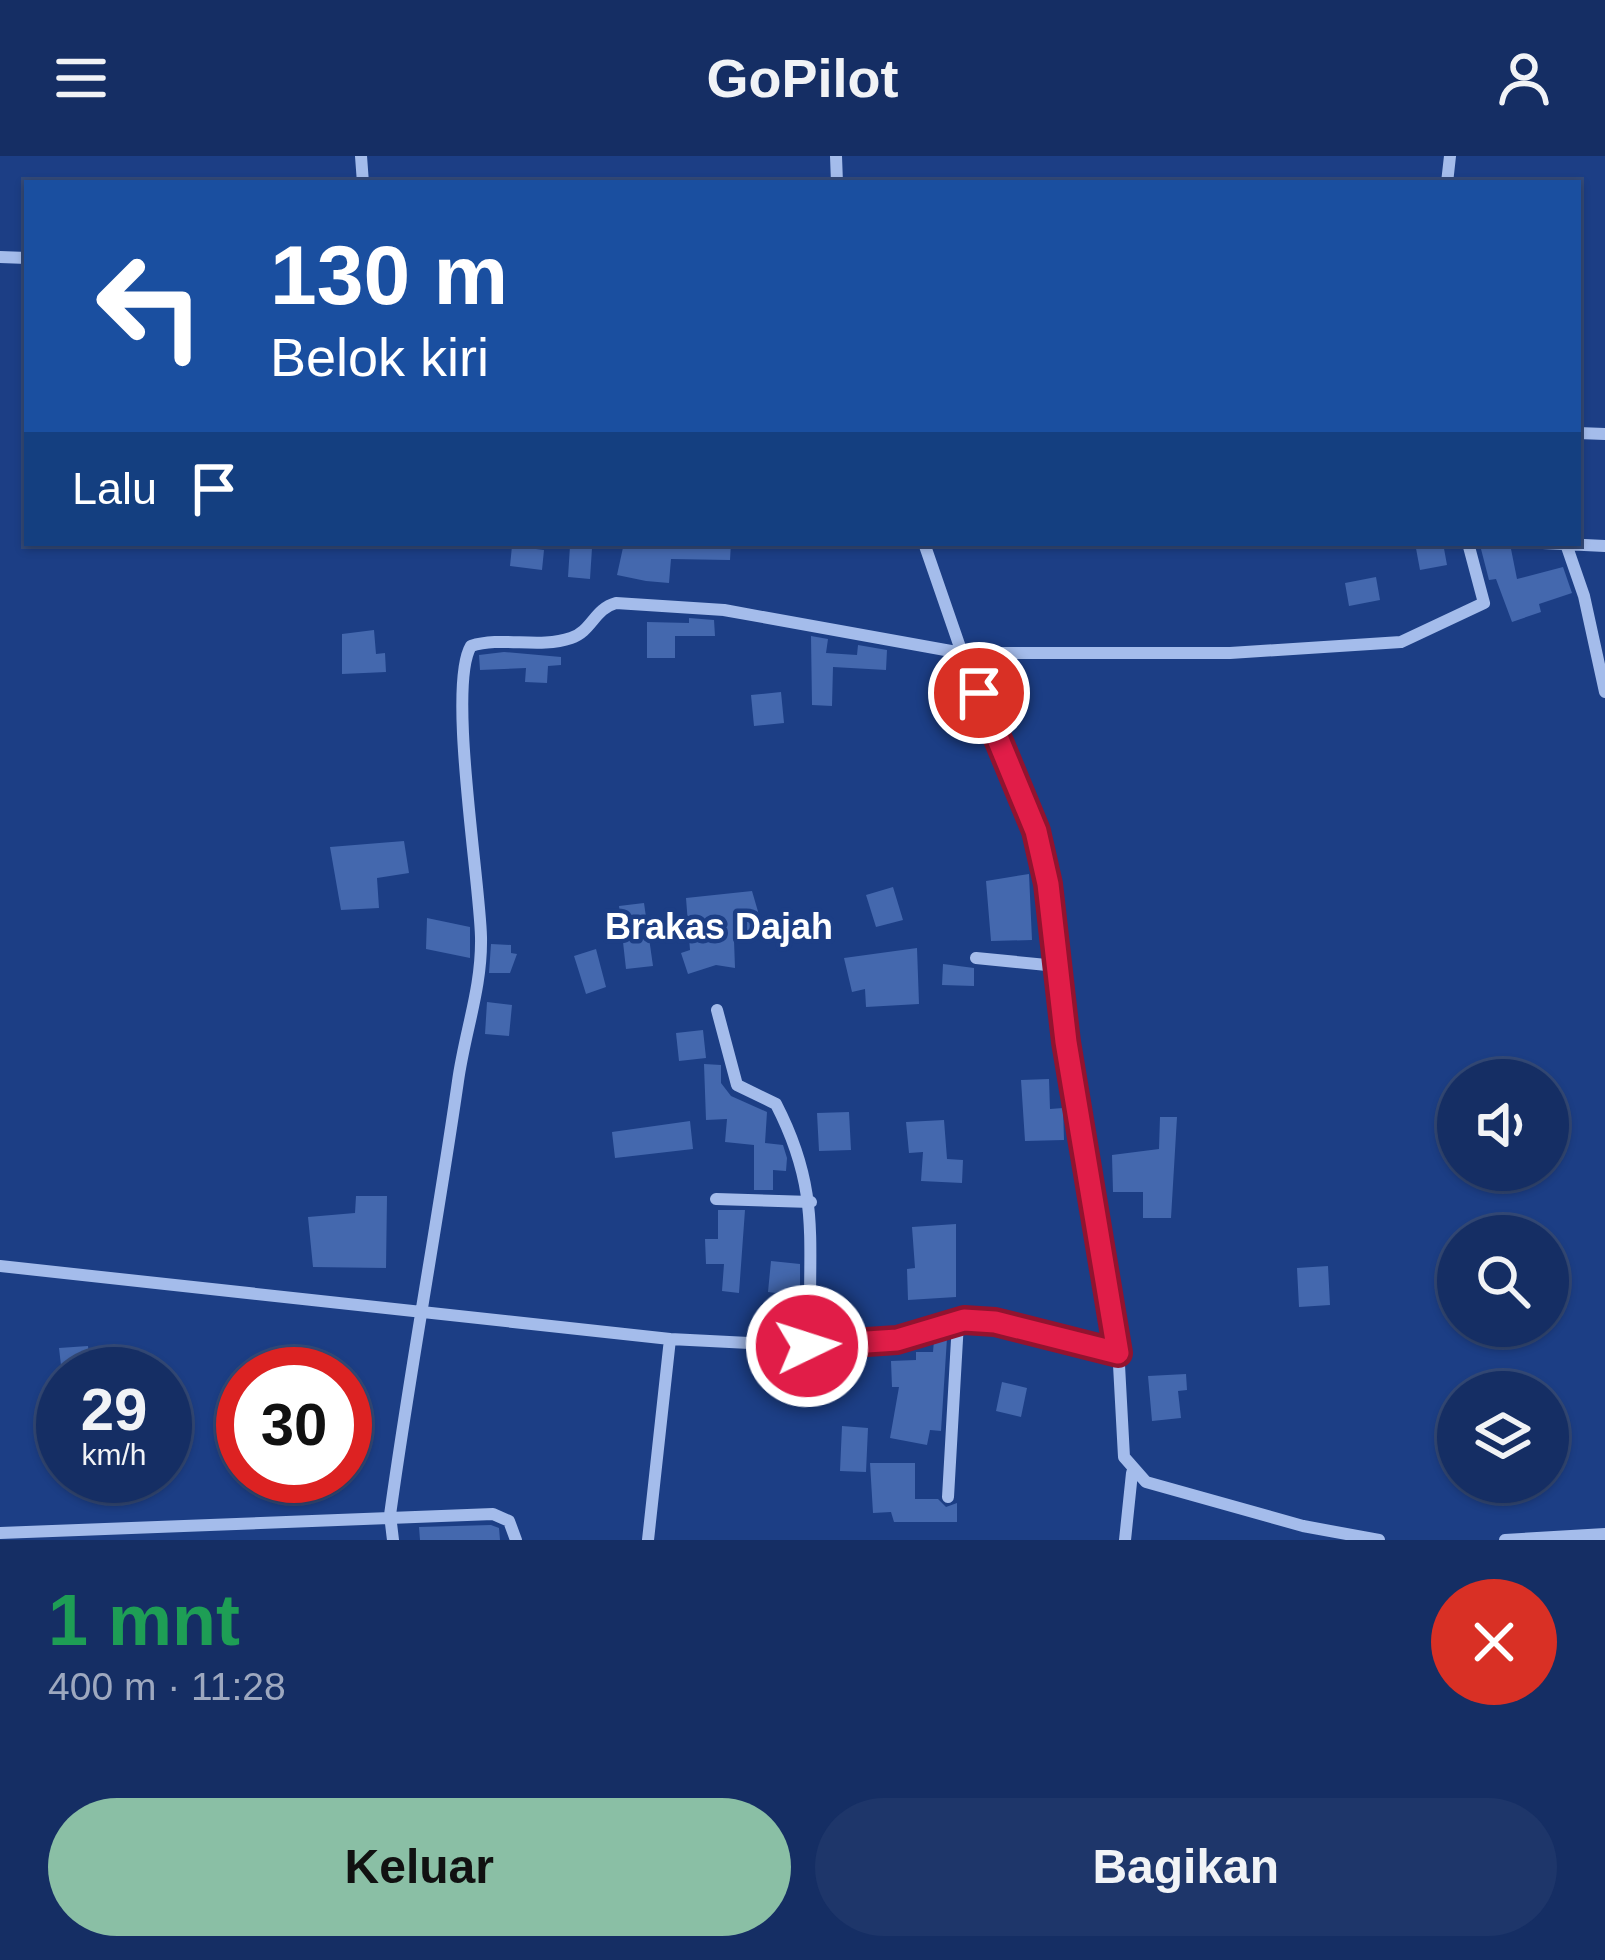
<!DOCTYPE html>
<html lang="id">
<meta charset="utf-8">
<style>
body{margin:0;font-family:Arial,sans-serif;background:#1e366a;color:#f1f3f6;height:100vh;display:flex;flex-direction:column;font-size:45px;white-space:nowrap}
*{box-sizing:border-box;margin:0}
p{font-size:39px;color:#9da8bf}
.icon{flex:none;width:66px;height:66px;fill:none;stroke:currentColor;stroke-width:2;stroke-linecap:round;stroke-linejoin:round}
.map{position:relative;height:1384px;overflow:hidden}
.panel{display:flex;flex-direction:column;background:#152e64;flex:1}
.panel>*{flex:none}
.guide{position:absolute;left:24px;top:24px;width:1557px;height:366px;border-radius:0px;box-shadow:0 3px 9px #0004,0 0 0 3px #344a78;background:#1a4fa0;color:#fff;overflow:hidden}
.fabs{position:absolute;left:1437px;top:903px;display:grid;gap:24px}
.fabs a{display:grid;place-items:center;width:132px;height:132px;border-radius:50%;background:#152e64;box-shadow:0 3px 9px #0004,0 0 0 3px #344a78;font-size:60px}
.speed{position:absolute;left:36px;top:1191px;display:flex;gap:24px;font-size:60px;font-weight:700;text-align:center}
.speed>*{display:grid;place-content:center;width:156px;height:156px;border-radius:50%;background:#152e64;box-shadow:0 3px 9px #0004,0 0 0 3px #344a78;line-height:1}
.speed small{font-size:30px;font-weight:400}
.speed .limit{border:18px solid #d22;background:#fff;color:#111}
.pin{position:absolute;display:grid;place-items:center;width:102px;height:102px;color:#fff;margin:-51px;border:6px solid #fff;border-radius:50%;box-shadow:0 3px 12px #0007}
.me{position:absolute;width:132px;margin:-66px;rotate:86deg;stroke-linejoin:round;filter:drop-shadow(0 0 9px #0008)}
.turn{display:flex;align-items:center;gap:42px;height:252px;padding:0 48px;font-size:54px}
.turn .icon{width:156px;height:156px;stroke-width:2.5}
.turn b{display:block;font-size:84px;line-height:102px}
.then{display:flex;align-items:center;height:114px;padding:0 48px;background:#0003;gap:24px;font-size:45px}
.round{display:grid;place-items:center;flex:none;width:126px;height:126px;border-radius:63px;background:#1e366a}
.summary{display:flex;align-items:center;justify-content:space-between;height:204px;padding:0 48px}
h1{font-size:72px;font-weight:600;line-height:90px;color:#1e9e55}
.cta{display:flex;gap:24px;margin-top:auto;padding:24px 48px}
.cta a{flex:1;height:138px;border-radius:72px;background:#8abfa5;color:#111;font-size:48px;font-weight:600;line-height:138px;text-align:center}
.cta a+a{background:#1e366a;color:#f1f3f6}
header{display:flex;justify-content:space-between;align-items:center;height:156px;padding:0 48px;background:#152e64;font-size:54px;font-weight:600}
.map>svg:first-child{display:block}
</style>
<header><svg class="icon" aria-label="menu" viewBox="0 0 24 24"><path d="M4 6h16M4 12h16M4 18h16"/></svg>GoPilot<svg class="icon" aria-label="person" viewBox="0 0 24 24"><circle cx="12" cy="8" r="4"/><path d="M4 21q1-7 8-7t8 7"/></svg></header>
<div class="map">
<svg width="1605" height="1384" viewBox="0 0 1605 1384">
<rect width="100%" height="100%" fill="#1c3e85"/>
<path fill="#4468ae" d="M624,387h107l-1,17 -59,-1 -2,24 -23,-2 -29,-6z
M1415,387h28l4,22 -27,5z
M1510,388l7,35 46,-12 9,26 -33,11 2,8 -29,10 -16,-43 -7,1 -8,-31z
M512,390l32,4 -2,20 -32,-4z
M570,390l22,2 -2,31 -22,-2z
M1376,421l4,23 -31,6 -4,-23z
M689,462l25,2 1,16h-40v22h-28v-36l42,1z
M374,474l2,24 9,-1 1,19 -44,2v-40z
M811,480l17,3 -2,14 31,2 1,-10 29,5 -1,20 -53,-3 -1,39 -20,-1z
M504,496l57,5v8l-13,1 -1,17 -22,-1 1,-14 -46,2 -1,-15z
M781,536l3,31 -30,3 -3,-31z
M404,685l5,32 -32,5 2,30 -38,2 -11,-63z
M1029,718l3,66 -41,1 -5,-60z
M893,731l10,33 -27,7 -10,-32z
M752,735l12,41 -30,8 1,28 -19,-3 -28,9 -7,-21 9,-3 -4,-52z
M644,747l9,63 -27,3 -7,-63z
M427,762l43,9v31l-44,-9z
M491,788l20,1v8l6,1 -7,19h-21z
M917,792l2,56 -53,3 -1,-18 -13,3 -8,-34z
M596,793l10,38 -20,7 -12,-38z
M943,808l31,4v18l-32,-1z
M487,846l25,3 -3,31 -24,-2z
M703,874l3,28 -27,3 -3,-28z
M704,908l17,1v18l10,13 36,16 -2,31 18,2 4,13 -1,13 -13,-1v20h-19v-45l-29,-3 2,-23 -21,1z
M1049,923l1,30 13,-1 1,32 -39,1 -4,-61z
M849,956l2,38 -32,1 -2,-38z
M1160,961h17l-6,101h-28v-26h-30l-1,-37 47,-6z
M944,964l3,39 16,1 -1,23 -41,-2 2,-29 -14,1 -3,-31z
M690,965l3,28 -78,9 -3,-26z
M356,1040h31l-1,72 -73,-1 -5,-50 47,-4z
M718,1054h27l-6,83 -17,-2 2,-27h-18l-1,-25h13z
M956,1068v73l-48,3 -1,-31 8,-1 -3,-41z
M771,1105l29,3v32l-32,-4z
M1328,1110l2,39 -31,2 -2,-39z
M942,1182h5l-6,93 -11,-1 -3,15 -37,-7 9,-51h-7l-1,-26 25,-1v-8h17l1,-12z
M88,1190l3,28h-29l-3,-26z
M1186,1218l1,16 -9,1 3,27 -29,3 -4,-45z
M1002,1226l25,6 -6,29 -25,-6z
M842,1270l26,2 -2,44 -26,-1z
M870,1307h45v36h23l8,8 11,-4v19h-63l-3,-10 -18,1z
M491,1369l8,3 1,12h-80l-1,-13z"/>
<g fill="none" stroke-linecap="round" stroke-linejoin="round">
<path stroke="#a4bceb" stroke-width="12" d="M361,0l2,27
M836,0l1,27
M1447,27l3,-27
M0,101l27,1
M1578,277l27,1
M924,387l38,110 74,178 12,53 17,158 52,286 7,129 22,25 157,44 76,14
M1543,387l62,3
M1566,388l18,52 21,96
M976,802l81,8
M717,854l20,75 39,19c48,93 30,145 35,242
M716,1043l95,3
M0,1110l670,73 141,7 86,-6 67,-20 31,2 123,31
M948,1341l10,-175
M0,1377l493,-19 16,7 7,19
M393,1384l-3,-25c20,-145 47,-289 68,-434 7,-50 24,-93 23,-144 -1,-55 -34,-252 -10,-291 31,-10 68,3 100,-8 21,-7 23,-29 45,-35l108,7 238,43h268l171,-11 83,-39 -16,-60
M648,1384l22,-201
M1125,1384l7,-67
M1505,1384l100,-6"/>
</g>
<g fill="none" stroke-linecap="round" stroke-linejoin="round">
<g stroke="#92132f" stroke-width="30">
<path id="route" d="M807,1190l90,-6 67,-20 31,2 123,31 -52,-311 -18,-158 -12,-53 -57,-138"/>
</g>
<use href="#route" stroke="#e11d48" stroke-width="21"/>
</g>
<g text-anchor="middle" stroke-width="9" stroke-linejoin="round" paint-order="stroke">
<g font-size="36" font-weight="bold" fill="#fff" stroke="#1c3e85">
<text x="719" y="783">Brakas Dajah</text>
</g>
</g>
</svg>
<div class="fabs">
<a><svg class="icon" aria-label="sound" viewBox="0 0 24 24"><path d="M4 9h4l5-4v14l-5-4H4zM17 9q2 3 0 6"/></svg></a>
<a><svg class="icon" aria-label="search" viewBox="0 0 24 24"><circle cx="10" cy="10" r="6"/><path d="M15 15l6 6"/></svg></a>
<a><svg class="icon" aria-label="layers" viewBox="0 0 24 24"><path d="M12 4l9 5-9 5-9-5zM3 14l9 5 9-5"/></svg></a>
</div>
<div class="speed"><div>29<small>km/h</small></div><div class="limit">30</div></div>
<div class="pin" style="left:979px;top:537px;background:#d93025"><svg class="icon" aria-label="arrive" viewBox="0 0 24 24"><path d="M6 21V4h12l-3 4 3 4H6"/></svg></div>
<svg class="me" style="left:807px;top:1190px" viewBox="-20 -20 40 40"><circle r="17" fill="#e11d48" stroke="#fff" stroke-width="3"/><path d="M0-11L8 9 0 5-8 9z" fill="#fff"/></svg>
<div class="guide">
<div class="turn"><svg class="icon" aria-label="left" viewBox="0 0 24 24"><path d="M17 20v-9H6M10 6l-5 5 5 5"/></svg><div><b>130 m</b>Belok kiri</div></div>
<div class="then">Lalu<svg class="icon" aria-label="arrive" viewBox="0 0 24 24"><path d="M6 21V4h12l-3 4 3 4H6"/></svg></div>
</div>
</div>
<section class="panel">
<div class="summary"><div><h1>1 mnt</h1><p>400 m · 11:28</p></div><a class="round" style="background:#d93025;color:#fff"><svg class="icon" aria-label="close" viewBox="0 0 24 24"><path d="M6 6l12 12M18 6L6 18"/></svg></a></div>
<div class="cta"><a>Keluar</a><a>Bagikan</a></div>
</section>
